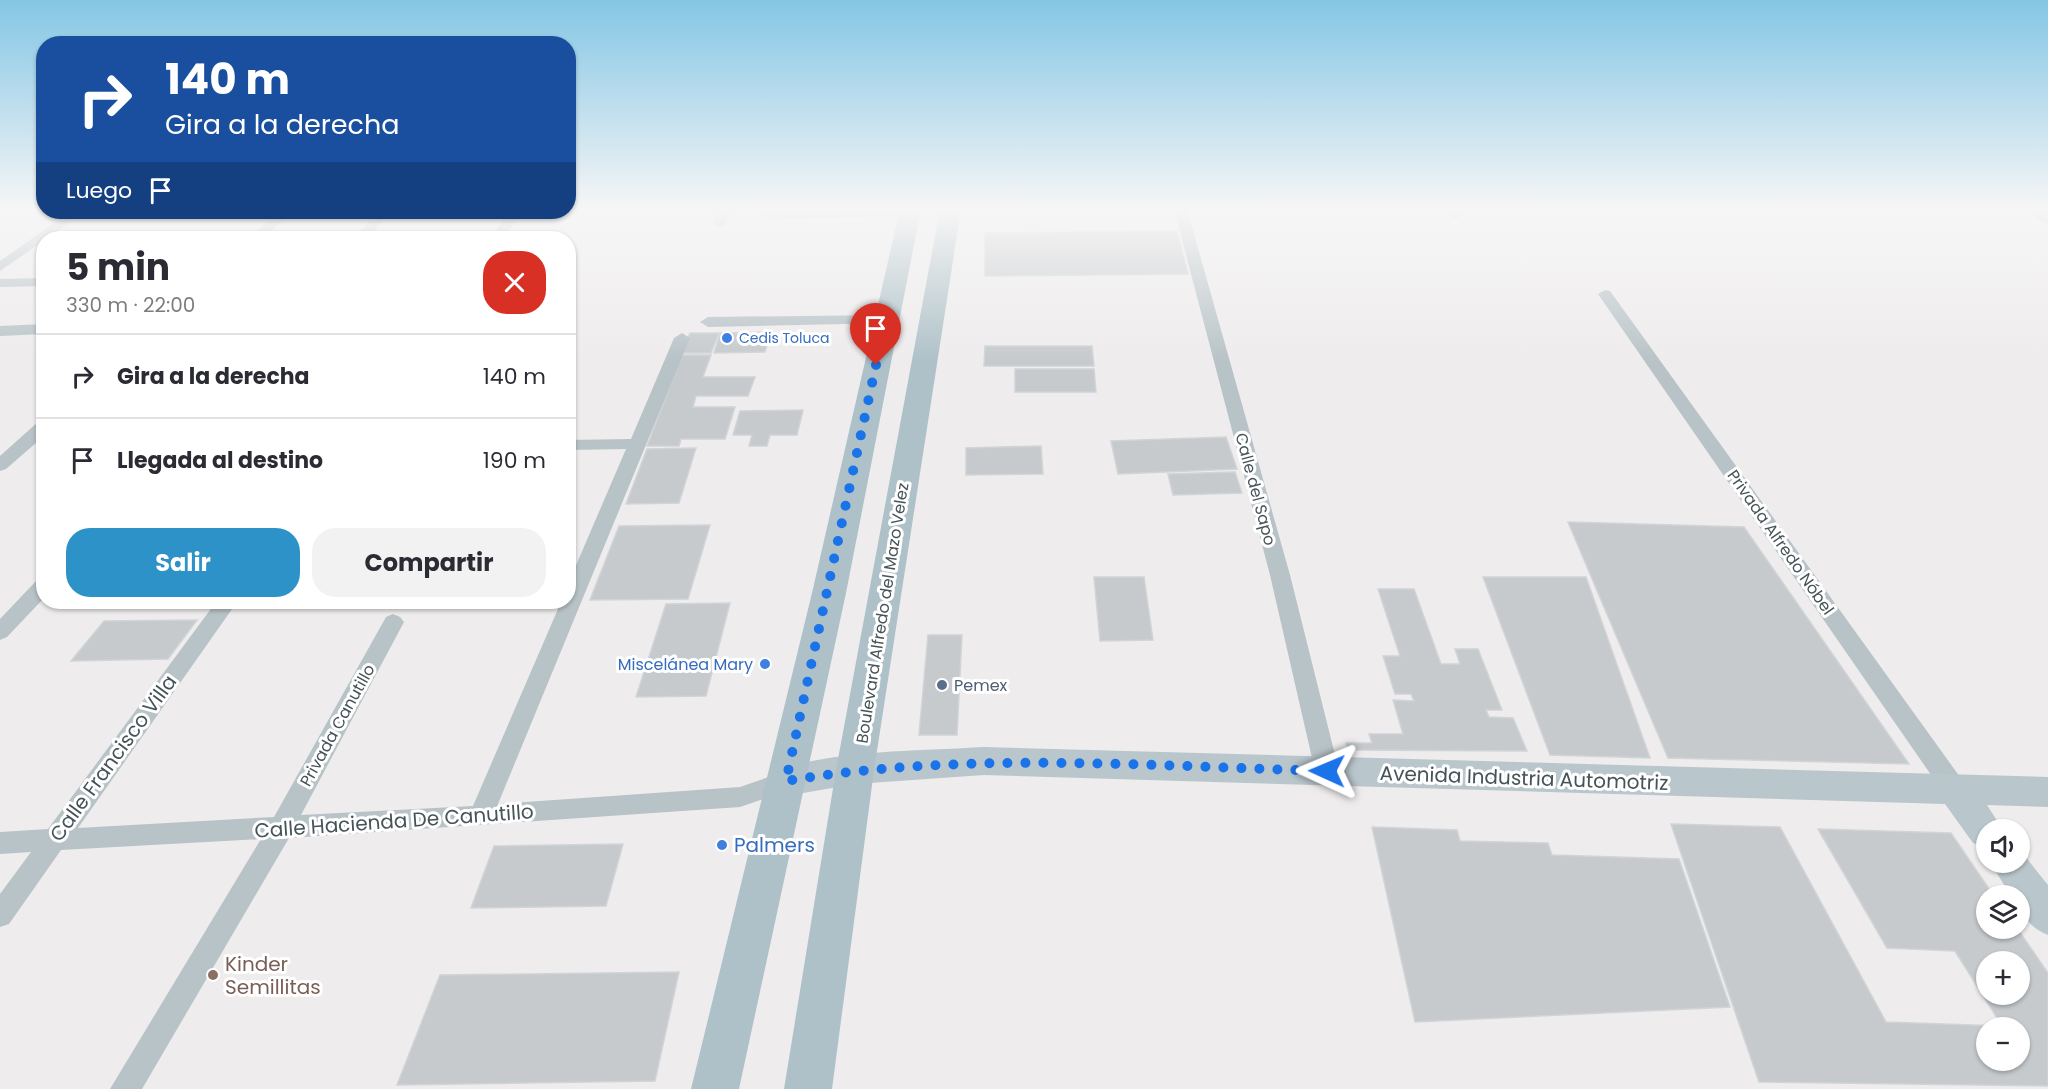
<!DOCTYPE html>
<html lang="es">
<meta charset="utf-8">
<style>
body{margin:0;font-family:Poppins,sans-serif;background:#f2f2f3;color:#2b2b33;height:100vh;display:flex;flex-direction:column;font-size:22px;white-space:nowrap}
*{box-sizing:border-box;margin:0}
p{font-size:20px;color:#7c7c81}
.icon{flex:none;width:33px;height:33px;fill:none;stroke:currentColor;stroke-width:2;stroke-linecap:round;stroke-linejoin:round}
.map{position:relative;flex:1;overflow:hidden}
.drawer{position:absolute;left:36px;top:231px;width:540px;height:378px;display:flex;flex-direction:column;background:#fff;border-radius:24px;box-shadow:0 2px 4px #0004}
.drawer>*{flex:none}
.hud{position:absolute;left:36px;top:36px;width:540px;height:183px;border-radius:24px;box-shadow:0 2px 4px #0004;background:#1a4fa0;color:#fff;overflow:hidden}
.fabs{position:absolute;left:1976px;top:819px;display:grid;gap:12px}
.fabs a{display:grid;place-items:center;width:54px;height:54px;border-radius:50%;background:#fff;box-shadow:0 2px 4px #0004;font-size:30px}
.pin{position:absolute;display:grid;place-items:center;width:51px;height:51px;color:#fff;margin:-62px -26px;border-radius:50% 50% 50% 0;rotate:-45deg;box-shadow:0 0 6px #0007}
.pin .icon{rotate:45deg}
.me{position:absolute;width:66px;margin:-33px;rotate:271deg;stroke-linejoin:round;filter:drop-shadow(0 0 4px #0008)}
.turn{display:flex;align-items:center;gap:21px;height:126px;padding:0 30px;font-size:27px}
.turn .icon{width:78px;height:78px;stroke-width:2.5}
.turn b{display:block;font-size:42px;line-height:51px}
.then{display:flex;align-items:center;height:57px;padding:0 30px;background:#0003;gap:12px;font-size:22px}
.round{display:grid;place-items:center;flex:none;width:63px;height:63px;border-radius:24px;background:#f2f2f3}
.summary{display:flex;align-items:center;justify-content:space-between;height:102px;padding:0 30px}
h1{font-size:36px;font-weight:700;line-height:45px}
.cta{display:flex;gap:12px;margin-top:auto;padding:12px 30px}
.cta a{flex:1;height:69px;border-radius:24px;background:#2c92c8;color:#fff;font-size:24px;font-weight:700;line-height:69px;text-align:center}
.cta a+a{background:#f2f2f3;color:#2b2b33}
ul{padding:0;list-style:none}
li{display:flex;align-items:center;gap:18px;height:84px;padding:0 30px;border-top:2px solid #e1e1e2}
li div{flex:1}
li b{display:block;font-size:22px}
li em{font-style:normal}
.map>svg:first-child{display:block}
</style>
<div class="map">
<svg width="2048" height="1089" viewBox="0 0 2048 1089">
<rect width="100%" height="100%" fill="#eeecec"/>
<path fill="#c6cacd" stroke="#d0d4d7" stroke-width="1.5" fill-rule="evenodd" d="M1177,231l11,43 -203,2v-43z
M771,332l-6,20 -51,1 6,-20z
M690,333h29l-8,20h-29z
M985,346h107l2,20h-110z
M682,355h29l-8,22h52l-7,19h-52l-3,11h42l-10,32h-44l-2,7h-32z
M1015,369h79l2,23h-81z
M803,410l-6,25h-27l-3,11h-18l3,-11h-19l7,-24z
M1226,437l11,32 -119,5 -7,-33z
M1041,446l2,28 -77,1v-27z
M696,448l-17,55 -53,1 21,-55z
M1235,472l7,21 -69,2 -5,-21z
M1568,522l176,5 165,237 -241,-6z
M710,525l-22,74 -98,1 29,-74z
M1094,577h50l9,63 -53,1z
M1483,577h103l64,181 -100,-3z
M1378,589h36l27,75h19l-5,-15h23l24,61h-16l3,7 24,1 14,33 -179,-1 -2,-7h26l-3,-9h34l-10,-34 21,1 -3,-7h-16l-12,-38h17z
M730,603l-24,93 -70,1 30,-93z
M197,620l-29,39 -97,2 33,-40z
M928,635h34l-5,100h-38z
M1671,824l109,3 106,195 116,4 -47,-75 -68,-3 -69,-119 133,4 43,63h-8v32h31l31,45v113l-289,-4zM1986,962h33v32h-33zM1986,1028h33v32h-33z
M1372,827l85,3 3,11 88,2 4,12 127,4 51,148 -315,15z
M623,844l-17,62 -135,2 23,-62z
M679,972l-24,109 -258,4 43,-110z"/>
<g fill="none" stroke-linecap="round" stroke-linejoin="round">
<path fill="#b8c3c7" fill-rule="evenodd" d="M720,209h13l-8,17 -5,1 -7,-4z
M910,209l7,4 -2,3 -147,3 -7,-4 7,-4z
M1174,209h13l103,366 49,196 -4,7 -8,3 -8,-3 -4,-7 -45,-196z
M1446,209h13l4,6 -7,4 -5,-1z
M70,212h15l-85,59v-10z
M278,212h14l-29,26h-14z
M378,212h14l-25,26h-13z
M510,212h13l-20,26h-13z
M44,278v8l-44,1v-8z
M1605,290l5,1 355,493 3,7 -3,7 -9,3 -9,-3 -349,-504z
M886,315l5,2 3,3 -3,3 -183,4 -8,-5 8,-5z
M44,324v10l-44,2v-10z
M682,333l8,5 -192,466 242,-17 46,-16 9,3 3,7 -3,7 -55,19 -451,31 -147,251h-32l151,-250 -200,11 -52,74 -9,3v-33l31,-42 -31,2v-22l48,-3 168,-227h21l-159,226 196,-11 112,-200 7,-3 7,3 4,5 -103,193 172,-9 88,-204h7v-18l58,-135 -58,1v-10l63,-1 43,-101z
M44,421v15l-38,33 -6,2v-15l38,-34z
M44,578v20l-37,39 -7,3v-21l37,-39z"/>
<path fill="#b9c6cc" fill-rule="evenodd" d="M2026,209h22v15l-7,-2z
M984,747l1064,30v30l-61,-2 16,25h-17v18l-13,-5 -28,-39 -961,-29 -129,9 -69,12 -12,-5 -6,-10 6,-10c61,-21 145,-20 210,-24z
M2019,849l29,36v50c-17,-7 -29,-20 -29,-39h-8l-21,-34h29z"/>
<path fill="#aec1c8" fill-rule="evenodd" d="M900,209h21l-75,384 -107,496h-48l121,-496z
M940,209h21l-87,561 -42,319h-48l52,-319z"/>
</g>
<linearGradient id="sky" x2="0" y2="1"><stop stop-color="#84c6e5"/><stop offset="0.58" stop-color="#f7f6f6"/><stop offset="1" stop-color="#f7f6f6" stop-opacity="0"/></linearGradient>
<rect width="2048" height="362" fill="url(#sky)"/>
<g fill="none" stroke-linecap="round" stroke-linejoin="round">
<path stroke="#1a73e8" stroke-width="10" stroke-dasharray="0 18" d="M876,365l-90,416c179,-30 361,-15 541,-10"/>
</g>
<g fill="#3f7fe0" stroke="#fff" stroke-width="2">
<circle cx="727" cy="338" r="6"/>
<circle cx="765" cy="664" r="6"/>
<circle cx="722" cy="845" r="6"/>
</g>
<circle fill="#5c6f8a" stroke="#fff" stroke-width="2" cx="942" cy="685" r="6"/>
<circle fill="#8d6e63" stroke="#fff" stroke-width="2" cx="213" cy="975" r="6"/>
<g text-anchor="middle" stroke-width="6" stroke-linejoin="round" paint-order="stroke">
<g font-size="14" fill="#366cbe" stroke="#fff" text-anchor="start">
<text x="739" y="343">Cedis Toluca</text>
</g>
<g font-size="16" fill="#465357" stroke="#fff">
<text transform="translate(1256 489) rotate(75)" y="6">Calle del Sapo</text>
<text transform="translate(1781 542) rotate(55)" y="6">Privada Alfredo Nóbel</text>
<text transform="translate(882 613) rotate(-81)" y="6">Boulevard Alfredo del Mazo Velez</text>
<text transform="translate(337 725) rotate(-61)" y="6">Privada Canutillo</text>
</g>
<g font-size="16" fill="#366cbe" stroke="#fff" text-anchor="end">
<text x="753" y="670">Miscelánea Mary</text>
</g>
<g font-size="16" fill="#4e5e75" stroke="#fff" text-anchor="start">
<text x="954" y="691">Pemex</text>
</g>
<g font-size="20" fill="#465357" stroke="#fff">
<text transform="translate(113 758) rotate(-54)" y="7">Calle Francisco Villa</text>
<text transform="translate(1524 778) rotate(2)" y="7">Avenida Industria Automotriz</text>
<text transform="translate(394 821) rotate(-4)" y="7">Calle Hacienda De Canutillo</text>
</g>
<g font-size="20" fill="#366cbe" stroke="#fff" text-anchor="start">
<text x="734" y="852">Palmers</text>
</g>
<g font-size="20" fill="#785e54" stroke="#fff" text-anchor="start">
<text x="225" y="971">Kinder<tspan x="225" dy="23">Semillitas</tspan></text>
</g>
</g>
</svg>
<div class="fabs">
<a><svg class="icon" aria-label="sound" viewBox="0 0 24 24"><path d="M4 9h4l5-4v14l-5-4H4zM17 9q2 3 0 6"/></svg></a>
<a><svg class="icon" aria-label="layers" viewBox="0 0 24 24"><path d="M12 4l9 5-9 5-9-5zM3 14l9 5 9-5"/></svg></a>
<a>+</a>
<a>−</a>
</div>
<div class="pin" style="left:876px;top:365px;background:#d93025"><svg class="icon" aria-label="arrive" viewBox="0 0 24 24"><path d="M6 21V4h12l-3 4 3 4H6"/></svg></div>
<svg class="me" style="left:1327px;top:771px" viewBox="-20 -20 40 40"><path d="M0-17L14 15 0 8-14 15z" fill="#1a73e8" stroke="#fff" stroke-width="4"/></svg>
<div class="hud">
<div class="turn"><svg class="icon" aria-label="right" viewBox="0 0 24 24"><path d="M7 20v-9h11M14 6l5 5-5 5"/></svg><div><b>140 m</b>Gira a la derecha</div></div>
<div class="then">Luego<svg class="icon" aria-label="arrive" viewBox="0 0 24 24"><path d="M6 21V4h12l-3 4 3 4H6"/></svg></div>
</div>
<section class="drawer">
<div class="summary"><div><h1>5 min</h1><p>330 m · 22:00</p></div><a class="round" style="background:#d93025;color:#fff"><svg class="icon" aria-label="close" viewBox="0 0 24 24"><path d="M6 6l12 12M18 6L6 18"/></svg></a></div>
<ul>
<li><svg class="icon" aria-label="right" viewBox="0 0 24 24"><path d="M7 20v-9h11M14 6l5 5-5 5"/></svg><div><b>Gira a la derecha</b></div><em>140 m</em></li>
<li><svg class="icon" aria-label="arrive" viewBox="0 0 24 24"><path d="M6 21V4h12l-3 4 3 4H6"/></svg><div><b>Llegada al destino</b></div><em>190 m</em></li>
</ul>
<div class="cta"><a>Salir</a><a>Compartir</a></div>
</section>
</div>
